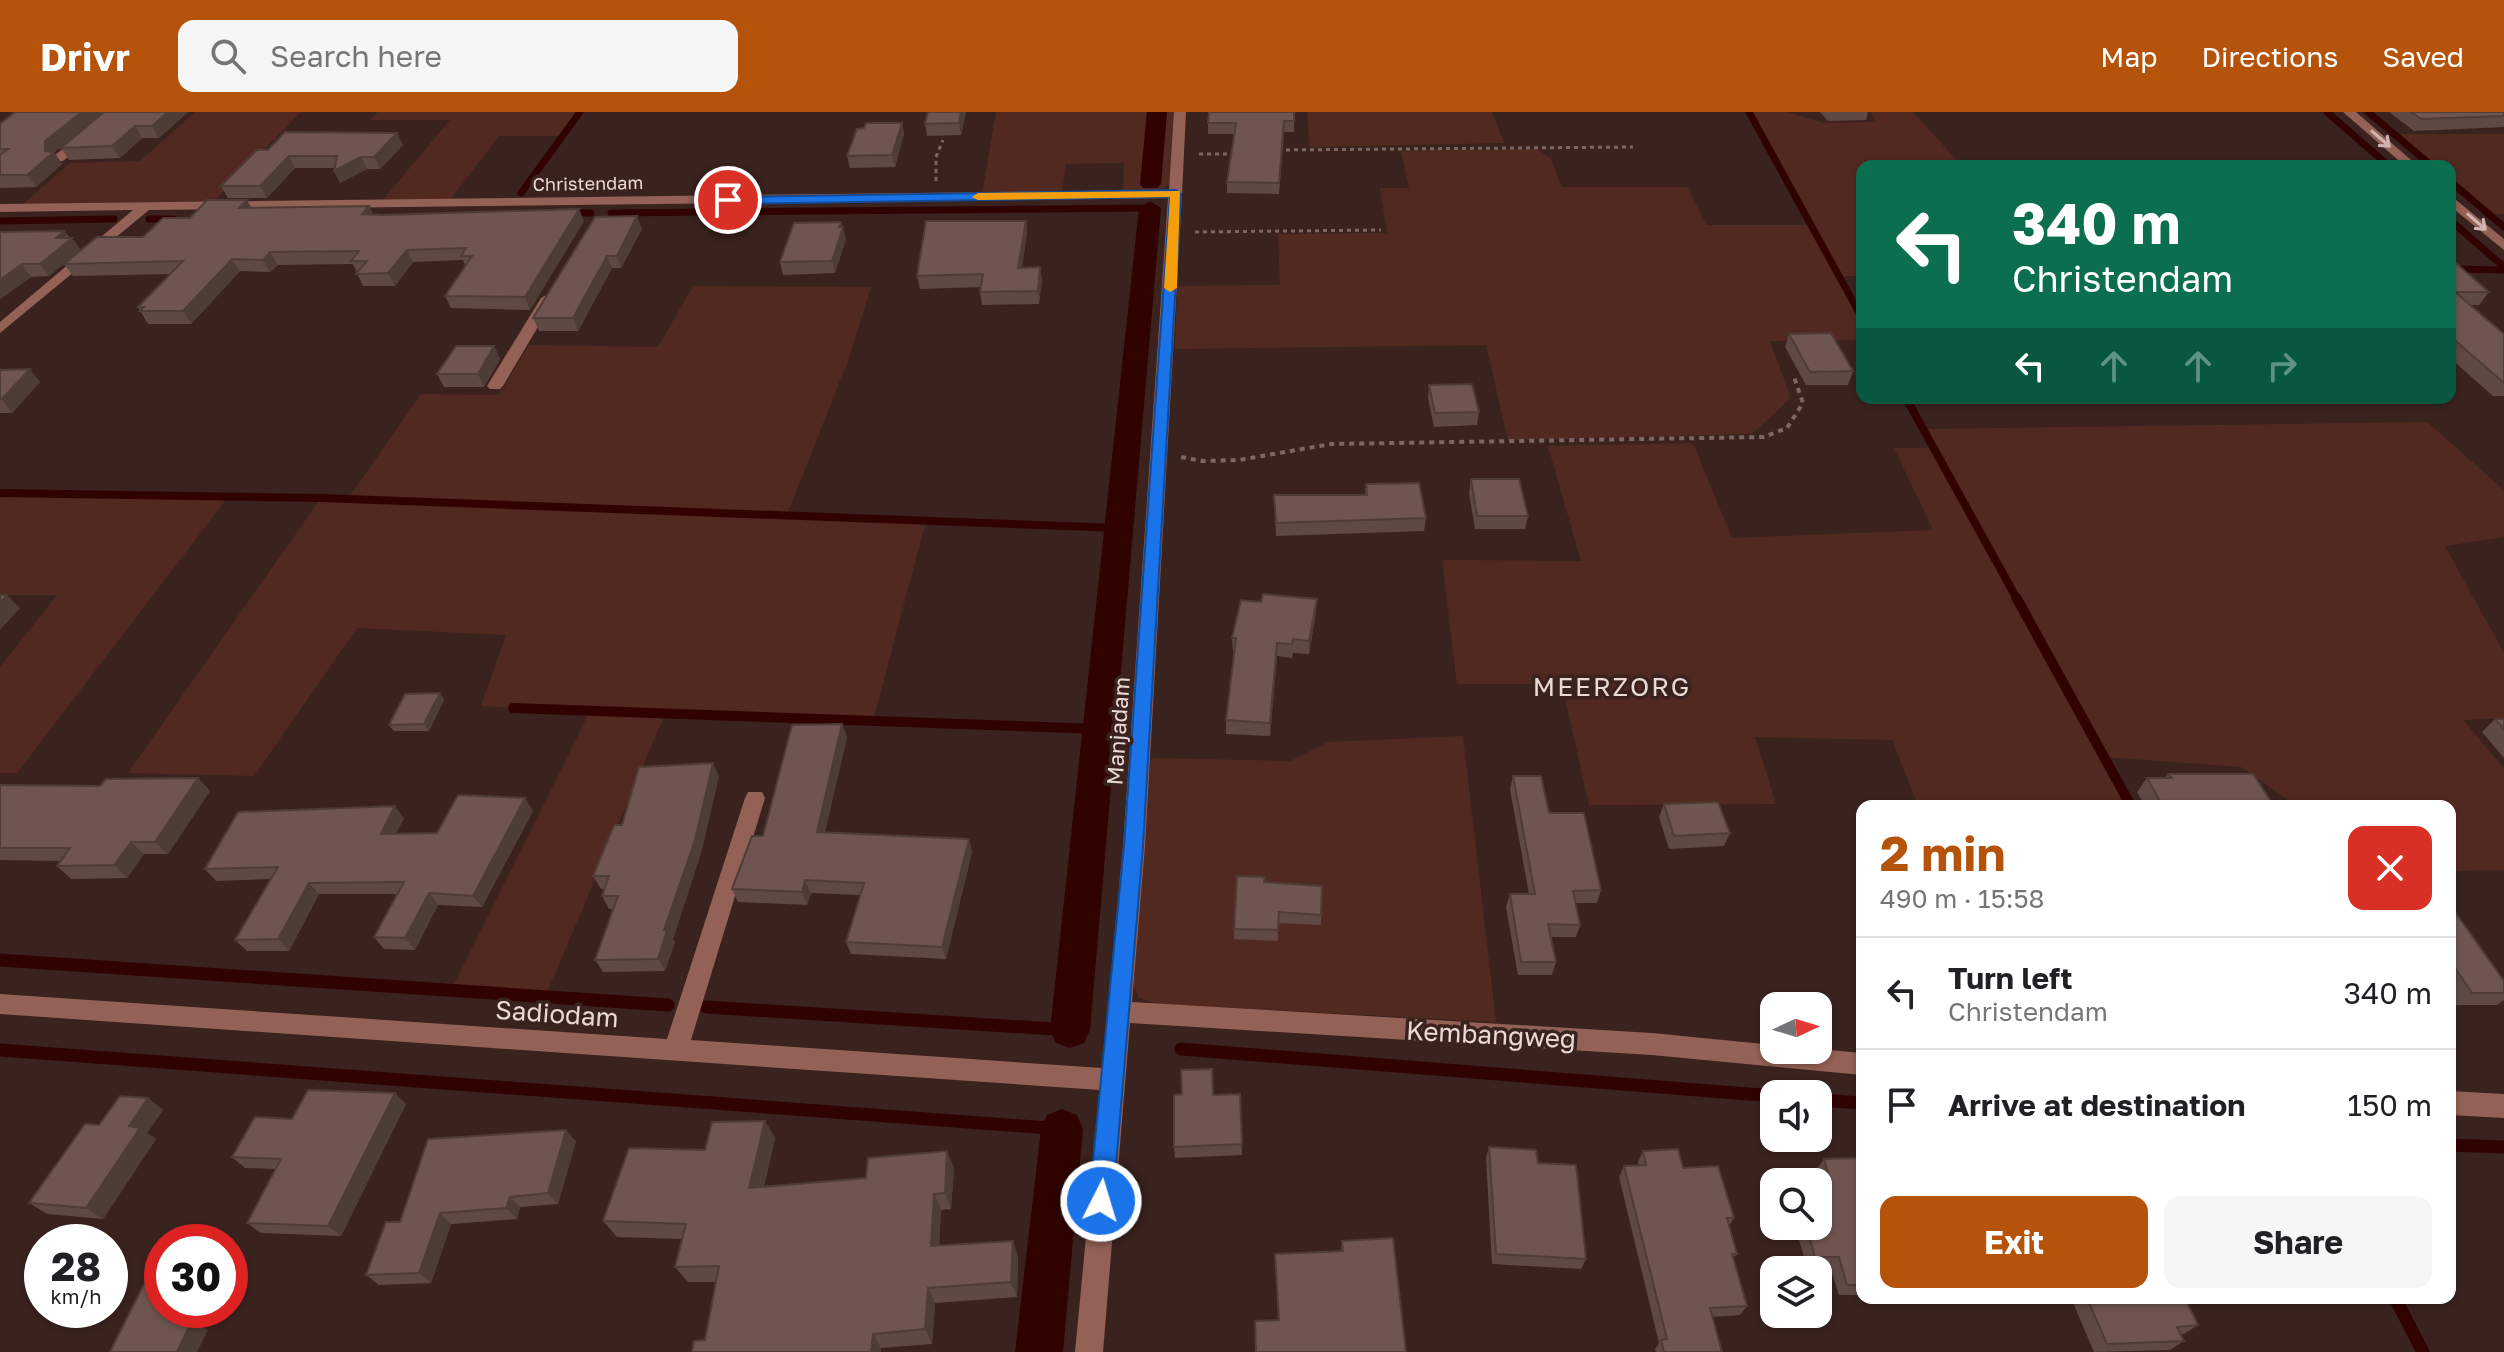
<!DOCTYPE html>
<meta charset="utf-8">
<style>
body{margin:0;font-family:"Golos Text",sans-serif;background:#f6f6f6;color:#202124;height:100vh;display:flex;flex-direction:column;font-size:30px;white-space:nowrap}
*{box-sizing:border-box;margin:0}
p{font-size:26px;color:#757577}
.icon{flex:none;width:44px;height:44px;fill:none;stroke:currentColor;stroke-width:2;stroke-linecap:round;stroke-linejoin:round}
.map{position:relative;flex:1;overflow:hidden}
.panel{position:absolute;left:1856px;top:688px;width:600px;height:504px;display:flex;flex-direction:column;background:#fff;border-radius:16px;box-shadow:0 2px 6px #0004}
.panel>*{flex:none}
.hud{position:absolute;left:1856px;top:48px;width:600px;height:244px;border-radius:16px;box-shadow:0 2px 6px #0004;background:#0b6e4f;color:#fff;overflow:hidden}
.needle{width:52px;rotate:86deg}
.buttons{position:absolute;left:1760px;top:880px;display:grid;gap:16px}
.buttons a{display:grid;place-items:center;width:72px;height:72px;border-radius:16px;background:#fff;box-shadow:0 2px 6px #0004;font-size:40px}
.speed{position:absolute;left:24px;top:1112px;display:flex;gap:16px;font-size:40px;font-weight:700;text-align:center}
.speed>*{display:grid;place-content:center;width:104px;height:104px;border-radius:50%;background:#fff;box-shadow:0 2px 6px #0004;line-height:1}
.speed small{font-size:20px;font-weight:400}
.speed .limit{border:12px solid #d22;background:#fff;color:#111}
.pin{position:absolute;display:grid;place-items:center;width:68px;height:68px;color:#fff;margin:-34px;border:4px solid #fff;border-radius:50%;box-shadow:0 2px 8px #0007}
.me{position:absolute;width:88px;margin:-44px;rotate:5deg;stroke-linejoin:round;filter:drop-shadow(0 0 6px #0008)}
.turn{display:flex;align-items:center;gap:28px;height:168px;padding:0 24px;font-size:36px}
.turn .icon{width:104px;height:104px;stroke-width:2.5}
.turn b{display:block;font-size:56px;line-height:68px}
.lanes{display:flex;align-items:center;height:76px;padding:0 24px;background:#0003;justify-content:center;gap:40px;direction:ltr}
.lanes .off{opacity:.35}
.round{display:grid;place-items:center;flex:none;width:84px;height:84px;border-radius:16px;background:#f6f6f6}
.summary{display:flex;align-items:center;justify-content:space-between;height:136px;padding:0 24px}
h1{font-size:48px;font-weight:700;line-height:60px;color:#b45309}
.cta{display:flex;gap:16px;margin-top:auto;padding:16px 24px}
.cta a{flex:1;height:92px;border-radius:16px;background:#b45309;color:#fff;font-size:32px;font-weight:700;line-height:92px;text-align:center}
.cta a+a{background:#f6f6f6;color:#202124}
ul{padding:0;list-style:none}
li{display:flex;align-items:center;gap:24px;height:112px;padding:0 24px;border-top:2px solid #e0e0e0}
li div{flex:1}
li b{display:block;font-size:30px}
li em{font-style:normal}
header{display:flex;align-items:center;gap:48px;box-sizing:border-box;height:112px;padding:0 40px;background:#b45309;color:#fff}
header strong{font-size:38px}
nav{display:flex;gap:44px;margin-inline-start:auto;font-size:28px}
.search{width:560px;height:72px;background:#f6f6f6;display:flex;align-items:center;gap:20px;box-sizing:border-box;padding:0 28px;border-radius:16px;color:#757577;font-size:30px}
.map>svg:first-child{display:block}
</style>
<header>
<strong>Drivr</strong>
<div class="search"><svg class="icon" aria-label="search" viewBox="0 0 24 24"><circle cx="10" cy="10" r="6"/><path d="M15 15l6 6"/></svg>Search here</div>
<nav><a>Map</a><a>Directions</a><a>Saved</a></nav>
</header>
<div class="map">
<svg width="2504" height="1240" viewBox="0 0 2504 1240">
<rect width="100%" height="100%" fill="#3a231f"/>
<path fill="#522921" d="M195,0h106l-89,91 -191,3 49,-43 70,-2z
M378,0h202l-18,24h-63l-50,65h-67l68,-81h-80z
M996,0h151l-6,72 2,4h14l4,-4 6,-72h8l-5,71 -9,8 -38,1 1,-29 -58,1 -4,28 -80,2z
M1307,0h185l12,31 -194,4z
M1749,0h38l36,11 53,-1 -6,-10h43l49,54h-100v110h-23l23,42v22l-92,1 21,57 -39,36 -244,6 -22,-95 -311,4 2,-63 103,-1 -2,-51 109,-1 -7,-45h29l-8,-37 136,-2 14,10 11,28h125l20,38h104z
M2394,22h110v80h-15l-39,-33v-15h-18z
M693,174l178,1 -22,71 -62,157 139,6 -53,200 -208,-7 -119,281 -95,-5 139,-279 -109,-5 25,-71 -149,-7 -103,148 -126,-3 193,-275 27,1 73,-105 78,1 30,-50 129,2z
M2427,310l77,68v47l-59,9 59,107v65l-41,2 41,48v102l-54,1v-65h-153l-56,-39 -136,-10 26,49h-213l-26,-66 -137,-3 21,67 -187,1 -27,-121h-105l-15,-124 139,1 -33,-115 145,-3 39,95 201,-8 -39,-82h39l-10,-19z
M0,381l228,4 -211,276h-17v-106l57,-72h-57z
M1463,624l33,286 -339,-18 -18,-6 -7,-16 19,-224 140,3 37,-19z"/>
<path fill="#300300" d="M1147,0h20l-6,72 -4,4h-14l-3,-4z"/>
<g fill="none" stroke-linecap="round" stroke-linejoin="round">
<path stroke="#300300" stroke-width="7" d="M1749,0l113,206
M2327,0l62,54
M2368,0l64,54
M2450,69l54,46
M521,81l59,-81
M569,101h22
M611,101l539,-5
M149,107h24
M2450,108l54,47
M0,109l114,-2
M2450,157l54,1"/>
<path stroke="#300300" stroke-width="8" d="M1906,286l111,201
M0,381l321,5 798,30"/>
<path stroke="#300300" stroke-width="10" d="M2016,485l115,209
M513,596l586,21"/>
<path stroke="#300300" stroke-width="13" d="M0,848l668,45
M706,895l364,23
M1181,937l593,47
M0,938l1062,79
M1818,988l44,3
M2450,1033l54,2
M2395,1186l28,54"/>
<path fill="#300300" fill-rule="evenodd" d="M1150,89l11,7 -71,822 -6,13 -14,5 -14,-5 -6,-13 89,-822z
M1062,997l15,6 6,14 -20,223h-48l26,-223 6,-14z"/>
<path stroke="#7b6763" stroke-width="3" stroke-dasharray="4 4" stroke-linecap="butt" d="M1278,38l355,-3
M1199,42h38
M936,69v-24l7,-17
M1195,120l186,-2"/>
<path stroke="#7b6763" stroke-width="4" stroke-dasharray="5 5" stroke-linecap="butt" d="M1181,345l21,4 37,-1 92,-16 433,-7 23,-9 16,-25 -9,-26"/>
<path fill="#946156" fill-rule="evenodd" d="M109,0h13l-59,49h-8v-6z
M1174,0h12l-4,82 -37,652 -13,156 520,31 122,12v5l44,-1 44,4v22l-210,-20 -522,-32 -27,329h-28l25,-262 -1100,-76v-20l667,45 78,-241 3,-6h14l3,6 -74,242 411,28 21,-222 45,-648 -1019,12 -149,123v-11l133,-112 -133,2v-8l1169,-14z
M2343,0h13l62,54h-13z
M2450,83l54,44v11l-54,-44z
M548,182l7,4 -52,88 -3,3h-10l-3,-3 54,-88z
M2450,979l54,3v24l-54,-3z"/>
</g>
<path fill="#5f4944" d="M15,0h173l-29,26h-17l-22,20 -51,2 -8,-12 25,-21 -32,25 8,12 -26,23 -36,1v-64z
M966,0l-5,23 -34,1 -2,-12z
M1294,0v20h-10l-5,62 -52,-1v-11l7,-48h-26v-11z
M1820,0h48l-2,8 -38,1z
M2389,0h115v15l-90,4z
M902,11l2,11 -9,33 -45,1 -3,-12 17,-28z
M397,21l6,12 -23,24h-13l-27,14 -6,-12v-3h-39l-28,30h-39l-7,-12 47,-36z
M369,94l4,8 211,7 -54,89 -79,-2 -6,-12 20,-30 -2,-6 -50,2 -18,24h-32l-10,-22 -75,1 -8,7 -30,-1 -49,53h-43l-10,-17 32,-33 -97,2 -9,-12 79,-27 47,-19 62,-10z
M595,105l47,12 -21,39h-9l-34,63h-39l-6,-13z
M1026,109l1,12 -5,34h18l2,13 -3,24 -57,1 -2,-13 1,-5 -61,2 -3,-13z
M841,110l5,17 -11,34 -52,2 -3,-13z
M64,119l17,19 -32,26 -18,1 -31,22v-67z
M2450,146l39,34 -10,13h-9l34,29v62h-11l-43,-38z
M1789,222l64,37 -5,14h-42l-21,-38z
M494,234l6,13 -16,28h-40l-7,-13z
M0,258l40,12 -28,31h-12z
M1429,273l50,27 -2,13 -43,2 -6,-29z
M1471,367l57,37 -3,13h-50l-6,-36z
M1366,372l60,34 -2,13 -148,5 -2,-41h91z
M1316,501l-7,41 -16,-1 -1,5 -15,-2 -7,80 -44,-2v-14l8,-69h-1l-1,-13z
M440,581l4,7 -15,31h-35l-5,-6z
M2495,607h9v39l-22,-26z
M847,625l-22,95 144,7 3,13 -26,107 -95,-5 -5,-12 14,-47 -49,-2 -4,12 -69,-3 -6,-13 31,-53z
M2168,662l106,32h-129l-8,-14 10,-14h18z
M719,664l-18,77 -28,86 2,3 -10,29 -62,1 -8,-12 18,-51h-4l-7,-13 2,-7h-3l-8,-13 29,-51z
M1513,664l36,37 52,77 -4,13h-21l4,22 -4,12h-25l5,25 -4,13h-34l-12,-68 4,-13h19l-19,-105z
M198,666l12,13 -42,63h-24l-17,24 -56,1 -14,-13 3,-5 -60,-1v-75l100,1z
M1664,692l66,29 -6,13 -55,3 -10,-32z
M533,699l-51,96 -44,-2 -23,45 -31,-1 -10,-12 24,-43h-79l-30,57h-42l-12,-11 35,-61 -54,2 -11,-12 199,-51 -8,15h41z
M1264,770l58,4 -1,39 -43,-2v18l-44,-2v-10z
M2450,793l54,76v19l-7,5h-41l-6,-9z
M1240,982l2,61 -67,3 -1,-11 39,-52z
M148,986l15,12 -16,23 9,6 -53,80 -56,-5 -18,-11 70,-78z
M406,992l-65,132 -80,-3 -14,-10 29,-54 -31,-1 -13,-11z
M765,1009l10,17 -11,48 102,-8 81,-27 7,17 -3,41 -10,1 -2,36 79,10 -1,41 -82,6 -3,41 -51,4v4h-189l13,-12 11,-58h-28l-13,-15 7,-28 -65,-2 -14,-16 102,-71z
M576,1029l-18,63 -38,3 -3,12 -66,5 -20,59 -52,2 -13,-10 34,-53z
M1489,1035l49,16 48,96 -5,10 -89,-5 -6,-106z
M1643,1039l40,17 51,50 -5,8 8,28 -4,4 14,48 -7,9 -28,2 10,35h-66l-1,-3 4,-6 -40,-166 5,-11h15l-1,-4z
M1824,1047l38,11v125h-23l-9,-28h-23l-12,-41h23v-44h-29l2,-4 27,-1 -2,-7z
M1393,1126l-115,82 -3,-66 66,-3 1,-10z
M2071,1186h114l13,27 -14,9h-4l4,7 -14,9 -76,2z"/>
<path fill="#4e3c37" d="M82,0h23l-51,40 8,12 -26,23 -9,-12 18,-34z
M168,0h20l-29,26 -7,-12z
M961,0h5l-5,23 -2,-12z
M902,11l2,11 -9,33 -3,-12z
M135,14l7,12 -22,20 -8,-12z
M397,21l6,12 -23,24 -6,-12z
M289,44l6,12 -28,30 -7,-12z
M361,45l6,12 -27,14 -6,-12z
M247,88l7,12 -15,-4z
M369,94l6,13 -13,-5z
M579,97l5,12 -54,89 -5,-13z
M637,104l5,13 -21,39 -4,-12z
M1026,109l1,12 -7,47 -2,-12z
M841,110l5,17 -11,34 -3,-12z
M64,119l6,9 2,-2 9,12 -32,26 -9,-12 16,-26z
M407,138l6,12 -18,24 -7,-13z
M270,140l8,13 -8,7 -7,-12z
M607,144l5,12 -34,63 -5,-13z
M232,147l8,12 -49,53 -8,-13z
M22,152l9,13 -31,22v-19z
M1040,155l2,13 -3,24 -1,-13z
M494,234l6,13 -16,28 -6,-13z
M30,257l10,13 -28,31 -10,-14z
M7,483l13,13 -20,22v-27z
M1317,487l-1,14 -7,41v-13z
M1277,531v13l-7,80v-13z
M440,581l4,7 -15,31 -5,-7z
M842,612l5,13 -25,108 -5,-13z
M713,651l6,13 -18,77 -28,86 2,3 -10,29 -7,-12 6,-29z
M198,666l12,13 -42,63 -13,-12z
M525,686l8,13 -51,96 -9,-11z
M395,694l9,12 -14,28 -9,-12z
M969,727l3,13 -26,107 -4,-12z
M131,730l13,12 -17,24 -13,-13z
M805,768l6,13 -4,12 -5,-13z
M309,771l10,11 -30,57 -11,-12z
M429,781l9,12 -23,45 -10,-12z
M395,981l11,11 -65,132 -13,-10z
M148,986l15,12 -16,23 9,6 -53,80 -17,-11 43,-82z
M765,1009l10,17 -15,66 -11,-16z
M566,1018l10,11 -18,63 -10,-11z
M947,1039l7,17 -3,41 -6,-16z
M934,1082l7,16 -3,52 -7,-16z
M510,1085l10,10 -3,12 -11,-11z
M440,1101l11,11 -20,59 -12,-10z
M1013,1129l5,15 -1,41 -6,-15z
M928,1176l7,15 -3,41 -7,-15z
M176,1198h21l-5,10 16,10 -11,22h-20l-6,-31z
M873,1222l8,14v4h-10z"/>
<path fill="#6f554f" stroke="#4e3c37" stroke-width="2" d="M15,0h67l-37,29v10l9,1 -27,23h-27v-20l8,-6h-8v-25z
M104,0h64l-16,14h-17l-23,20 -51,2z
M928,0h33l-2,11 -34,1z
M1209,0h85v9h-10l-5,62 -52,-1 9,-59h-28z
M2411,0h93v4l-83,3z
M866,11h36l-10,32 -45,1 10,-27 7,-1z
M285,20l112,1 -23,24h-13l-27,14 3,-15h-48l-29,30h-39l36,-36h11z
M207,88h40l-8,8 130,-2 -7,8 20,1 197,-6 -54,88 -80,-1 27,-40h-11l5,-8 -59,2 -19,23 -32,1 11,-13h-16l8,-10 -89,1 -7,8 -31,-1 -49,52h-43l4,-4h-6l45,-46 -119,3 33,-27h46l20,-19h27z
M637,104l-20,40h-10l-34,62h-40l62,-101z
M926,109h100l-8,47 22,-1 -2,24 -58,1 3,-18 -66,2z
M841,110l-2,5h4l-11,34 -52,1 14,-39z
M64,119l-8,7h16l-32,26h-18l-22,16v-48z
M2450,146l39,34h-39z
M2450,181h6l48,41v49l-54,-47z
M1831,221l22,38 -43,1 -21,-38z
M456,234h38l-16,28h-41z
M30,257l-28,30h-2v-29z
M1472,272l7,28 -44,1 -6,-28z
M1471,367h48l9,37h-51z
M1419,371l7,35 -150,5 -2,-28h93l-1,-11z
M1263,482l54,5 -8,42 -16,-2 -1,5 -15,-1 -7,80 -44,-3 10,-82h-4l9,-38 20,2z
M0,483h7l-7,8z
M440,581l-16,31 -35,1 16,-31z
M2495,607h9v10z
M842,612l-25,108 152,7 -27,108 -96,-5 18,-59 -59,-3 -3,12 -70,-3 20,-53h11l29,-111z
M713,651l-18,77 -31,90h3l-9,29 -63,1 23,-64h-16l7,-20h-16l21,-51h8l17,-58z
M2168,662h85l21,32h-111l-16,-28h25z
M1513,664h28l8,37h35l17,77 -28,1 7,34 -32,-1 8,38h-35l-11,-68h25z
M198,666l-43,64h-24l-17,23 -57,1 13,-18h-70v-63l100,1 6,-7z
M458,683l67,3 -52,98 -44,-3 -24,45 -31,-1 30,-55 -95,1 -31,56 -43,1 43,-73 -73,2 33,-57 157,-6 -14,28 56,-1z
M1718,690l12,31 -56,3 -10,-32z
M1237,764l28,1 -1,5 58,4 -1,29 -42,-3 -1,18 -44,-1z
M2450,793l54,76v12h-32l-17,-25h-5z
M1212,957l1,26 27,-1 2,50 -68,3v-52l8,-1 -1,-24z
M308,978l87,3 -67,133 -81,-3 34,-64 -49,-2 23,-40 37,2z
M120,984l28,2 -19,28 11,2 -54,80 -57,-5 56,-79 14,1z
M765,1009l-16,67 117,-10 2,-20 79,-7 -2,42 -11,1 -3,52 82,-5 -2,41 -83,6 -3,41 -52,5 -2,18h-179l2,-11 11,-1 14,-74 -44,1 11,-43 -83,-3 26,-73 76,2 7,-28z
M566,1018l-18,63 -38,4 -4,11 -66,5 -21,60 -53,2 20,-53h14l28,-83z
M1489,1035l47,3 2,13 38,2 10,94 -90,-5z
M1678,1037l5,19 35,-2 16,52h-7l10,36h-5l15,52 -37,2 12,44h-58l-3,-12 6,-1 -43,-173 22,-1 -3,-14z
M1858,1046l4,12v115h-15l-8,-28h-24l-9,-31h12v-44h-25l-2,-4 38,-1 -5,-18z
M1393,1126l13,114h-150l-1,-31 24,-1 -4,-66 68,-3 -1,-10z
M162,1165v33h14l-5,11 21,-1 -15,32h-67l37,-74z
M2087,1186h98l13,27 -21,2 7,14 -77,3z"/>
<defs><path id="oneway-shaft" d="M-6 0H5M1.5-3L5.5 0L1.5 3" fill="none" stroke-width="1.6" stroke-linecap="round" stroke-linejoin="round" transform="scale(2)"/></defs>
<g stroke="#d0b6b0">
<use href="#oneway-shaft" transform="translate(2381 27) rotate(41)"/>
<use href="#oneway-shaft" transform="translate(2477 110) rotate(41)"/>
</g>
<path fill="#1a73e8" stroke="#114b97" stroke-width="2" d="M1176,78l5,4 -38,652 -30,355 -3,8 -9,3 -8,-3 -4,-8 35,-355 46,-649 -442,7 -6,-4 6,-3z"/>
<path fill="#f59e0b" d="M1180,79l-3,97 -7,4 -6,-4 6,-91 -192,3 -6,-3 6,-4z"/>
<g text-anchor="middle" stroke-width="7" stroke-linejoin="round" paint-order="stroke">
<g font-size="18" fill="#eadad6" stroke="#3a231f">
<text transform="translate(588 72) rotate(-1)" y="6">Christendam</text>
</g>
<g font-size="22" fill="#eadad6" stroke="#3a231f">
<text transform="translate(1118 619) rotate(-86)" y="8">Manjadam</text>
</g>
<g font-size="26" letter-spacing="2" fill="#eadad6" stroke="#3a231f">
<text x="1612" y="584">MEERZORG</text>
</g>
<g font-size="26" fill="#eadad6" stroke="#3a231f">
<text transform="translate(557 902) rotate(4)" y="9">Sadiodam</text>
<text transform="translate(1491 923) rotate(3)" y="9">Kembangweg</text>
</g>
</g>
</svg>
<div class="buttons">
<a><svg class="needle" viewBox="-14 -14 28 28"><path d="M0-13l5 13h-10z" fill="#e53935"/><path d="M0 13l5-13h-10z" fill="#757577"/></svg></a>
<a><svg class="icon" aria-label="sound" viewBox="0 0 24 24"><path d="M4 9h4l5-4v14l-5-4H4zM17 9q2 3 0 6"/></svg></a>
<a><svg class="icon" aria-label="search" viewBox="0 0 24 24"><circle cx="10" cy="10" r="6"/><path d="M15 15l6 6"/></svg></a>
<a><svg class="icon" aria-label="layers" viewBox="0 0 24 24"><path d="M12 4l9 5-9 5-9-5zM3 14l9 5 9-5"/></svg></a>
</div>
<div class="speed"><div>28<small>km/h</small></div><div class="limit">30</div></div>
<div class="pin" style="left:728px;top:88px;background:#d93025"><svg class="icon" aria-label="arrive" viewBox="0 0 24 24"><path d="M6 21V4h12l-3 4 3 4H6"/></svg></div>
<svg class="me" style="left:1101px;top:1089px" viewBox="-20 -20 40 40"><circle r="17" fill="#1a73e8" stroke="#fff" stroke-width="3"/><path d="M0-11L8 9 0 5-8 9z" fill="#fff"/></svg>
<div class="hud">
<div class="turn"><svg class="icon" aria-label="left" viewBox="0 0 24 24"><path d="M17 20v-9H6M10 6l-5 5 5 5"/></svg><div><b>340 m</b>Christendam</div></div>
<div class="lanes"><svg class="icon" aria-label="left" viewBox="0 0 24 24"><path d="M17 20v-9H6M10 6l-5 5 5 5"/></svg><svg class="icon off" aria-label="ahead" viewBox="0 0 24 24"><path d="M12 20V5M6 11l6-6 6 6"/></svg><svg class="icon off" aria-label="ahead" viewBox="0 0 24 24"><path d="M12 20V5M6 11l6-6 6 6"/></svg><svg class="icon off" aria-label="right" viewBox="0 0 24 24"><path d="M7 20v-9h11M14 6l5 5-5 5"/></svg></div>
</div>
<section class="panel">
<div class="summary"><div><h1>2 min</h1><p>490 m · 15:58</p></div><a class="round" style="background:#d93025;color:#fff"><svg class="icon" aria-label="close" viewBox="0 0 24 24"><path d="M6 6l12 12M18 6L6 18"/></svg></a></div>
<ul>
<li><svg class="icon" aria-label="left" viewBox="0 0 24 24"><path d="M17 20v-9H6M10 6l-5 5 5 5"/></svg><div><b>Turn left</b><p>Christendam</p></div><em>340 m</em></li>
<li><svg class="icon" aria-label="arrive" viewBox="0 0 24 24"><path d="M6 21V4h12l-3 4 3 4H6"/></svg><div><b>Arrive at destination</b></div><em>150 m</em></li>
</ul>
<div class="cta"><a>Exit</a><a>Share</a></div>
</section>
</div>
